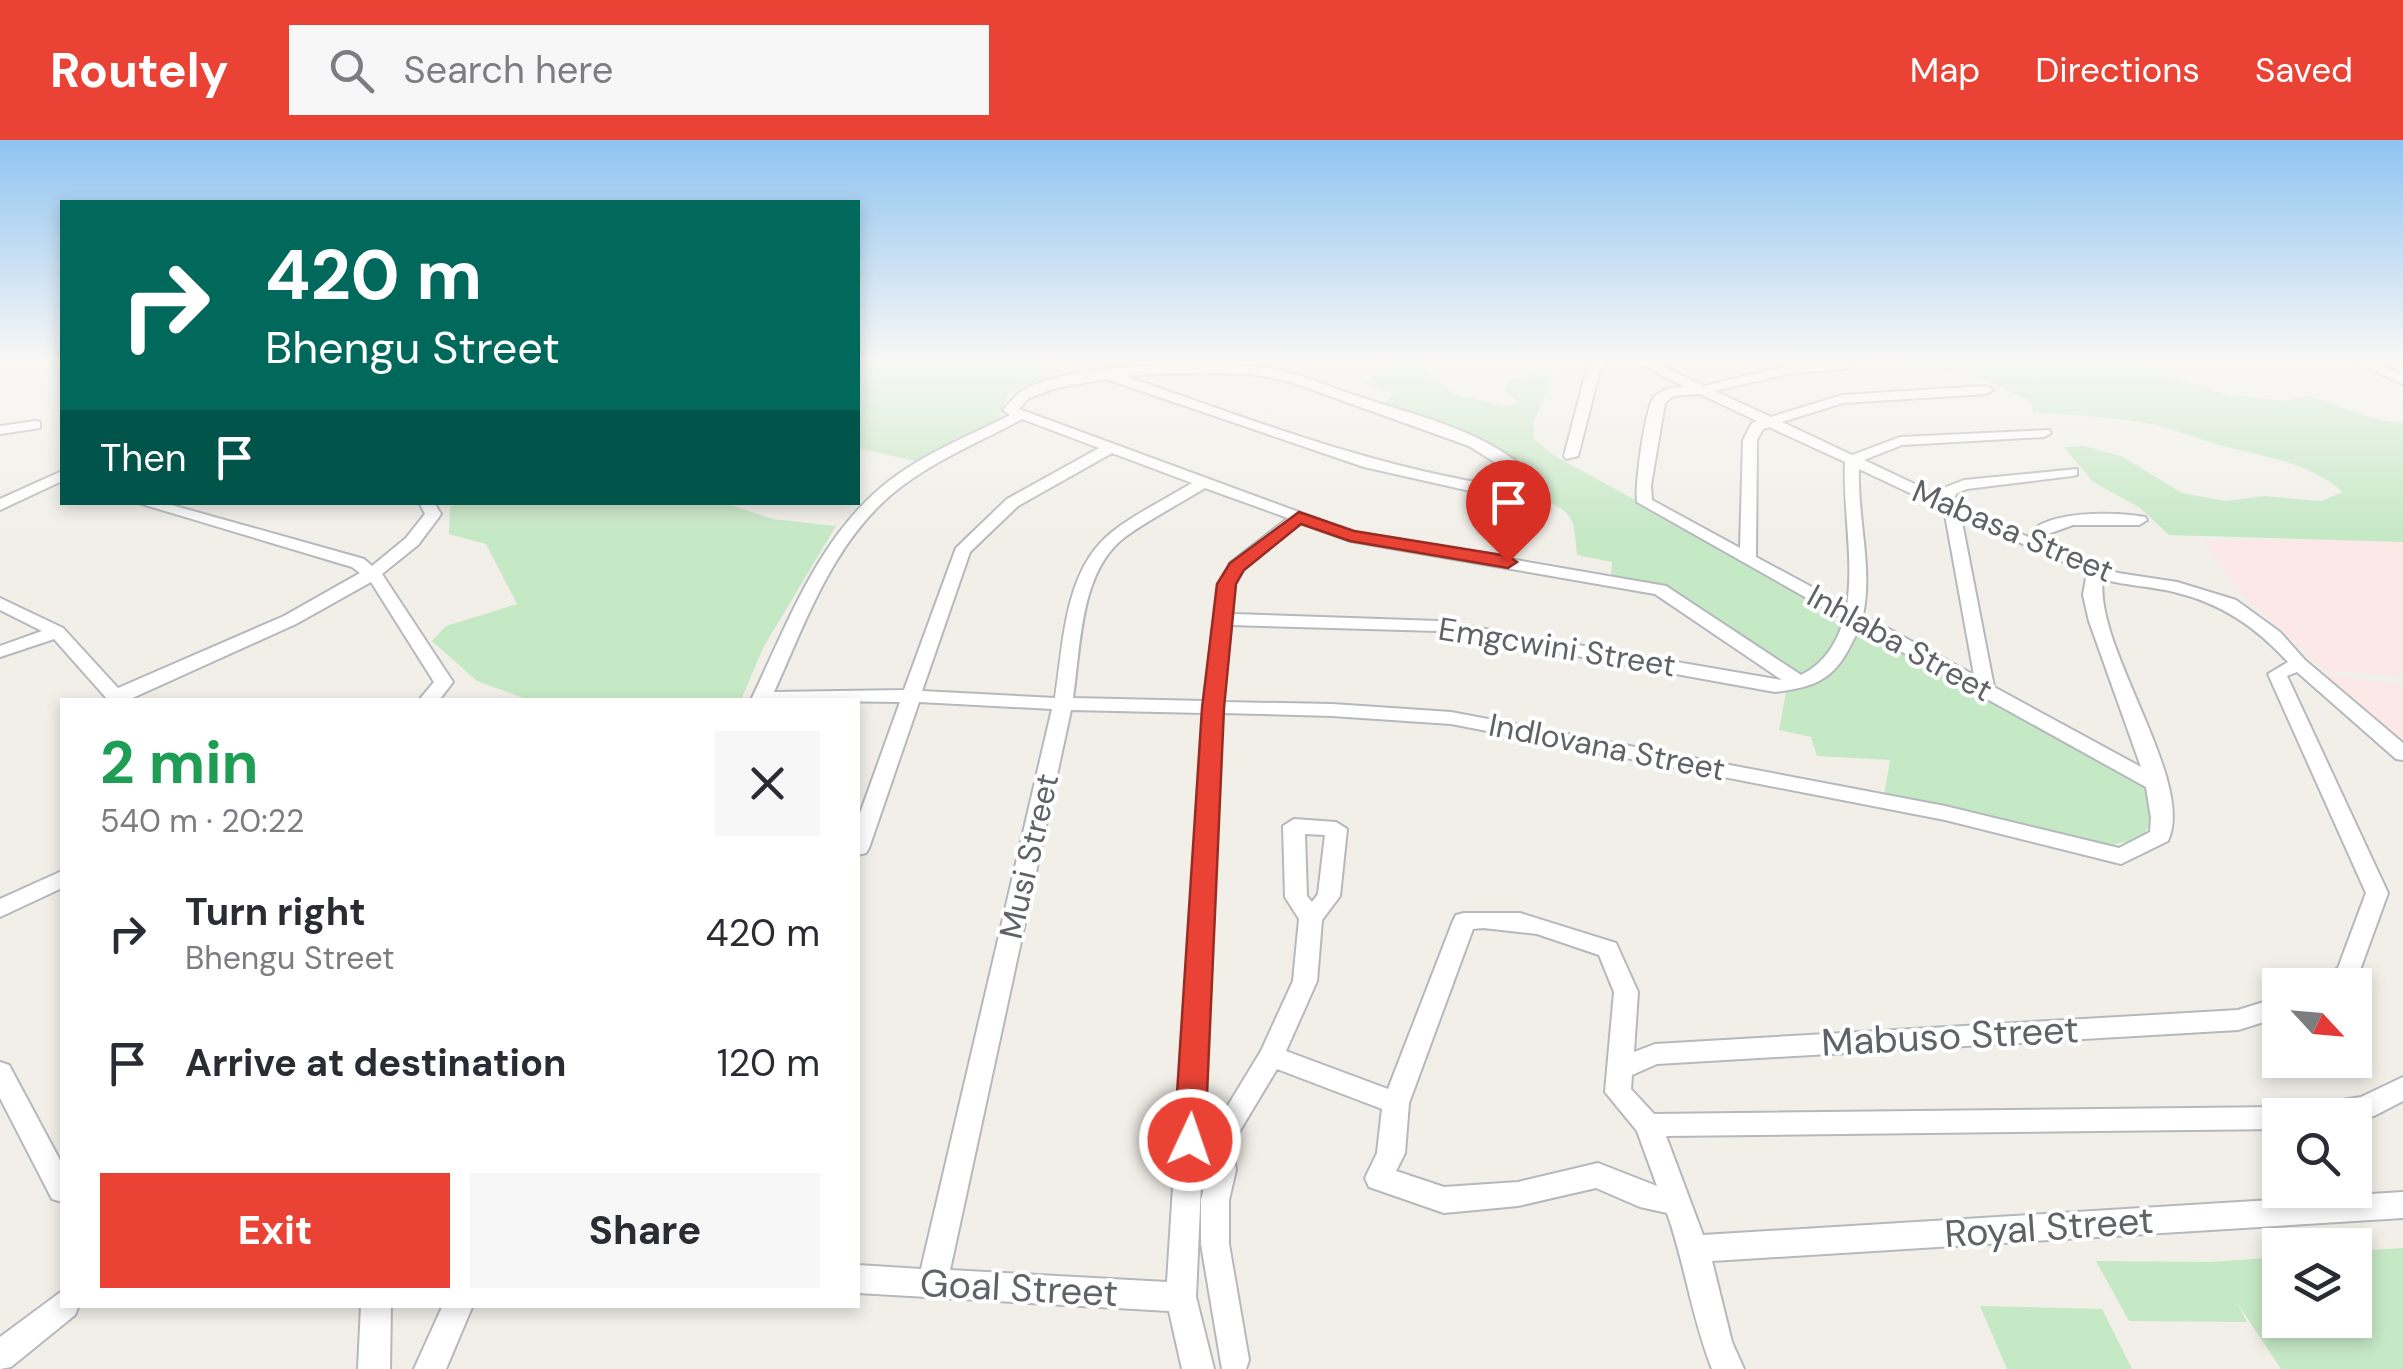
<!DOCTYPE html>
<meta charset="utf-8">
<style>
body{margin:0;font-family:"DM Sans",sans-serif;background:#f7f7f7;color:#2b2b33;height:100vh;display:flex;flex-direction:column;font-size:38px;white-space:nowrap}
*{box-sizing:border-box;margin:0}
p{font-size:32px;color:#7c7c81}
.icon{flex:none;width:55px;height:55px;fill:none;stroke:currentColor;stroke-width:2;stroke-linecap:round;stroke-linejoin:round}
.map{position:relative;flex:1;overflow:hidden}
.sheet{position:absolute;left:60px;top:558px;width:800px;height:610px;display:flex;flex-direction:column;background:#fff;border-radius:0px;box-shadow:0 5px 15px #0003}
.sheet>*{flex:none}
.hud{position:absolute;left:60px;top:60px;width:800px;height:305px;border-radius:0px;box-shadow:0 5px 15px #0003;background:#00695c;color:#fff;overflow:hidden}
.needle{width:65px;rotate:116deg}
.controls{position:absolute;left:2262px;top:828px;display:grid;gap:20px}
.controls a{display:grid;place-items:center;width:110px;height:110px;border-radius:0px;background:#fff;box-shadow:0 5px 15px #0003;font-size:50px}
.pin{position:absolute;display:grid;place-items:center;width:85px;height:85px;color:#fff;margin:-102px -42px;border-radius:50% 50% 50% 0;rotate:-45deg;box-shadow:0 0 10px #0007}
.pin .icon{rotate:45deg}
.me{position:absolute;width:110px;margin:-55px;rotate:3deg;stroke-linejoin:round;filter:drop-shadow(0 0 8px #0008)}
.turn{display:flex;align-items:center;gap:35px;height:210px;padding:0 40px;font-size:45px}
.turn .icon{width:130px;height:130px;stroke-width:2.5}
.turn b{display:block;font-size:70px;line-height:85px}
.then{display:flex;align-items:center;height:95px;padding:0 40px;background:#0003;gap:20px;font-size:38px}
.round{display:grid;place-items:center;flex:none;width:105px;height:105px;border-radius:0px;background:#f7f7f7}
.overview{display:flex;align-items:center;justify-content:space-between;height:170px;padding:0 40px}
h1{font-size:60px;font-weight:700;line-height:75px;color:#1e9e55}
.primary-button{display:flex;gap:20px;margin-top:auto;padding:20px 40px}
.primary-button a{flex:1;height:115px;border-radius:0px;background:#ea4335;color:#fff;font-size:40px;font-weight:700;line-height:115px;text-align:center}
.primary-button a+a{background:#f7f7f7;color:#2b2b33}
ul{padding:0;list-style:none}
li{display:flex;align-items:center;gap:30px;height:130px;padding:0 40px}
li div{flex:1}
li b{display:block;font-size:38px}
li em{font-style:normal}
header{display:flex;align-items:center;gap:60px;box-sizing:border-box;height:140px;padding:0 50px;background:#ea4335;color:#fff}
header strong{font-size:48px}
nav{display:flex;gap:55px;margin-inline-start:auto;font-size:35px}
.search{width:700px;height:90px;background:#f7f7f7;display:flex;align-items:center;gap:25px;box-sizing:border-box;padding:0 35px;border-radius:0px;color:#7c7c81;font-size:38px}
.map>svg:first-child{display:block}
</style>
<header>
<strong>Routely</strong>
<div class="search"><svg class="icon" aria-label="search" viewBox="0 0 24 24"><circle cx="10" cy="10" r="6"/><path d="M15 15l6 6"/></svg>Search here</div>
<nav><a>Map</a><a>Directions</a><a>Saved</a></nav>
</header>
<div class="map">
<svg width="2403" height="1229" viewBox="0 0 2403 1229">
<rect width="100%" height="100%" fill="#f1efe8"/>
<path fill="#fce8e6" d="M2374,399l29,4v133l-78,-6 -87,-80 -35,-49z
M2324,536l79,8v61z"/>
<path fill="#c5e8c5" d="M858,222h153l35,5 -3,11 -35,16 -11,28 -82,39 -57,-13z
M1377,222h107l-58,2v9l29,22 56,12 6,-6 -11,-9v-10l32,-10h17l-21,49v18l19,16 259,142 31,24 -22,44 -21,15 -114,-81 -22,-11 -53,-9 1,-17 -35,-7c-3,-34 -1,-41 -34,-56v-15c-45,-41 -104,-57 -160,-78l10,-12 -31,-11 29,-18z
M1858,222h276l93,33 59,6 23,-5 69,24 25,3v119l-234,-7 -30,-28 -46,-25 -29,-35 20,-1 37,10 61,37 44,8 38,-5 57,5 22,-9c-35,-29 -71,-34 -113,-44 -25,-6 -49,-17 -74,-23 -41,-8 -81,-10 -122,-12l-4,-12 -55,-25 -36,-7z
M456,363h268l49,16 63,7 -73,122 -22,52h-212l-52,-19 -45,-40 14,-15 71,-22 -31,-60 -37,-10 1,-26z
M1860,485l270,146 21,22 4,25 -15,21 -35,7 -221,-51 6,-35 -73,-4 -6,-19 -32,-7 7,-38c53,-13 51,-19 74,-67z
M2403,1108v121h-122l-45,-68 11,21 -118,-1 -33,-60 115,1 69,-5v63h75v-69z
M1980,1166l122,3 30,60h-125z"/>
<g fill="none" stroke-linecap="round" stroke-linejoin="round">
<g stroke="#b5b8bc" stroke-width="4">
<path id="minor" d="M1594,222h16l-10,8 -22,86 -12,3 -2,-3 23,-88z
M1636,222h17l51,24 88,-21 35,-3 25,3 -7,4 -53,4 -77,18 56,26 71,-22 144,-9 7,4 -7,4 -143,9 -61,19 70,33 48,-18 149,-7 2,3 -7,4 -142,8 -38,15 76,36 6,-9 18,-7 113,-11v6l-5,1 -105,13 -10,4 -5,8 76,36c13,-28 90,-25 117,-20l2,3 -8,5h-66l-28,10 -2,9 75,29 59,9 59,18 44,32 25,28 98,83v17l-7,-1 -99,-87 -10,4 101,217 -32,88 -7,4h-31l3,-7 17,-10 28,-75 -98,-219 20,-12c-32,-35 -67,-59 -114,-70 -23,-6 -48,-6 -71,-13 -10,67 93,202 65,262l-47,23 -176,-44 -494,-96 -119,-8 -110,-3 -26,584 18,72h-32l-13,-58 -311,-18v-28l63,4 131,-560 -133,-7 -50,146 -3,5 -8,2v-36l42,-117 -149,-2c37,-77 68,-165 138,-219 36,-28 80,-45 121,-66l-7,-5c5,-5 10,-12 16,-17 45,-31 200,-33 255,-24 28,5 53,17 80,26 65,22 143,37 190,92l-2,8 -8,5 -55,-7 -115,-26 -258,-88 -50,9 -27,10 -10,11 334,123 313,54 135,89c23,-11 36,-32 43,-56l-207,-117c-2,-17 8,-94 17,-105 9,-9 19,-9 31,-10zM1175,233l75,1 38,7 181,65 43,27 16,17c-141,-17 -270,-68 -403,-114zM1700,254l57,27 -5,2 -9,17 -3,108 -88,-48 -1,-15 14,-82 8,-7zM1022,279l77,29 -92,51 -51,49 -52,142 -130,2c33,-73 61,-156 128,-206 37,-28 80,-45 120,-67zM1769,287l76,35c-2,48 9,97 2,144l-91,-49 1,-117 6,-11zM1112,313l80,30c-26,16 -56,30 -80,49 -48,38 -48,110 -57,166l-133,-7 48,-139 48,-46zM1859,329l85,40 30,166 -111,-60c10,-47 -6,-98 -4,-146zM1205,348l83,30 -58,45 -11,21 -15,117 -131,-3c8,-51 6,-126 52,-161 25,-18 54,-33 80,-49zM1961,377l126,55 -4,23 6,26 52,146 -147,-80zM1301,383l49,18 305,53 127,86 -344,-59 -206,-7 3,-30 8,-14zM1231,485l207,6 337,61c50,-6 63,-17 84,-64l287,159 5,31 -1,14 -31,16 -174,-42 -494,-94 -119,-8 -109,-2zM1071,570l132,3 -36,569 -217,-12z
M2353,222h18l32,13v9z
M35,281l5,1v6l-40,6v-8z
M62,331v10l-62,29v-11z
M135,362h26l203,57 8,7 34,-28 19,-24 -6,-12h15l7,12 -2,3 -21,28 -36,29 71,108 -14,18h-20l15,-18 -63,-100 -75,42 -168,76h-20l-54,-61 -54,18v-11l42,-15 -42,-21v-12l63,30 55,60 166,-72 76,-43 -8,-6z
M1294,679l42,3 11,7 -7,67 -18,24 -5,61 -31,70 102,38 65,-168 3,-6 8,-2h56l96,30 22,49 -4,60 21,-8 583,-34 42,-13v20l-42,13 -581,34 -25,11 -1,14 23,25 626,-7 9,3 3,5h-12v14l-614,7 37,99 700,-43v26l-691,43 20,81 12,27h-32c-20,-50 -27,-105 -45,-156l-27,-6 -44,-19 -78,18 -74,7 -75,-26 -4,-9 12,-25 5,-44 -105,-40 -45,75 4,26 -7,30v44l20,116 -3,9h-24l-21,-125v-44l7,-30 -3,-27 56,-92 32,-70 6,-62 -14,-22 -2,-71zM1305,694l20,1 -7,59 -6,8 -5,-6zM1483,788l54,6 62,21 15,37 -9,100 32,39 20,55 -59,-23 -80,19 -74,5 -48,-16 9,-18 4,-50 64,-174z
M62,731v17l-62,29v-18z
M0,922l9,3 53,99v38l-10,-3 -52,-101z
M2403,937v24l-29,15 -19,4v-5h-60l4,-8 62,-10z
M62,1151v14h17l-4,10 -64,52 -11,2v-32z
M361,1165h30l-1,64h-32z
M443,1165h30l-27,64h-32z"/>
</g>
<use href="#minor" fill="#fff" fill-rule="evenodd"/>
</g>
<linearGradient id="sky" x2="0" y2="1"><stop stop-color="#8fc3f1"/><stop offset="0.56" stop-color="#f9f8f5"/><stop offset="1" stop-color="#f9f8f5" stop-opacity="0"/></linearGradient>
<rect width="2403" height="395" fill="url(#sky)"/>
<path fill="#ea4335" stroke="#982c22" stroke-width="2.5" d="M1299,372l55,19 154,25 9,6 -9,6 -158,-27 -49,-17 -57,46 -8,14 -12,124 -19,432 -5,9 -10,4 -11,-4 -5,-9 28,-432 15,-124 13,-21z"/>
<g text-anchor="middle" stroke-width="8" stroke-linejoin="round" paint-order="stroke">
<g font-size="32" fill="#5f6368" stroke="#fff">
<text transform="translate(2013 391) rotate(23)" y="11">Mabasa Street</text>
<text transform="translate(1900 503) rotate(29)" y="11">Inhlaba Street</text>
<text transform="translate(1557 507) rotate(9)" y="11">Emgcwini Street</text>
<text transform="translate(1607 607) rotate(11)" y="11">Indlovana Street</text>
<text transform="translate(1029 716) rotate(-77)" y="11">Musi Street</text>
</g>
<g font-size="38" fill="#5f6368" stroke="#fff">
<text transform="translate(1950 896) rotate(-3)" y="13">Mabuso Street</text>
<text transform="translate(2049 1087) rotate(-4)" y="13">Royal Street</text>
<text transform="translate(1019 1148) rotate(3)" y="13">Goal Street</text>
</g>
</g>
</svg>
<div class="controls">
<a><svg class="needle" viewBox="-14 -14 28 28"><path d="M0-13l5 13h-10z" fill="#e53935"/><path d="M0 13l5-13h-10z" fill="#7c7c81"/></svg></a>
<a><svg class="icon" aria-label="search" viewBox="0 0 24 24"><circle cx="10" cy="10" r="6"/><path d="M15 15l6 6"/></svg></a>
<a><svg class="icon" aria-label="layers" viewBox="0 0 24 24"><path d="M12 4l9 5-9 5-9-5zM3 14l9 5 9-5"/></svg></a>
</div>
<div class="pin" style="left:1508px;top:422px;background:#d93025"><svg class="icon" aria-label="arrive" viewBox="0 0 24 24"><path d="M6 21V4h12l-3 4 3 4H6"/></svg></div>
<svg class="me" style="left:1190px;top:1000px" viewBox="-20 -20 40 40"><circle r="17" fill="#ea4335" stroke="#fff" stroke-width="3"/><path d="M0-11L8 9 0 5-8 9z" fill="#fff"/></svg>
<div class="hud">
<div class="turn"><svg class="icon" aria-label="right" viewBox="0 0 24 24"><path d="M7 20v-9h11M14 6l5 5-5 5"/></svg><div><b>420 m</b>Bhengu Street</div></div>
<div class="then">Then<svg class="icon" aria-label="arrive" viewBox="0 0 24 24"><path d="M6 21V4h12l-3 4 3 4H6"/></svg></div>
</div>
<section class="sheet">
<div class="overview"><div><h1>2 min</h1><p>540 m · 20:22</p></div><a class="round"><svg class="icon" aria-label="close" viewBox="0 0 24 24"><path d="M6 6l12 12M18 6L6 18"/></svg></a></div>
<ul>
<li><svg class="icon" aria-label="right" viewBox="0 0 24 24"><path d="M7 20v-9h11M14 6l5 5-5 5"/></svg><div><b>Turn right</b><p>Bhengu Street</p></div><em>420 m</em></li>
<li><svg class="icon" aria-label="arrive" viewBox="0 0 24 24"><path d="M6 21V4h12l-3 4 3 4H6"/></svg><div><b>Arrive at destination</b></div><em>120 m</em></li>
</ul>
<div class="primary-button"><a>Exit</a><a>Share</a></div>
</section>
</div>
